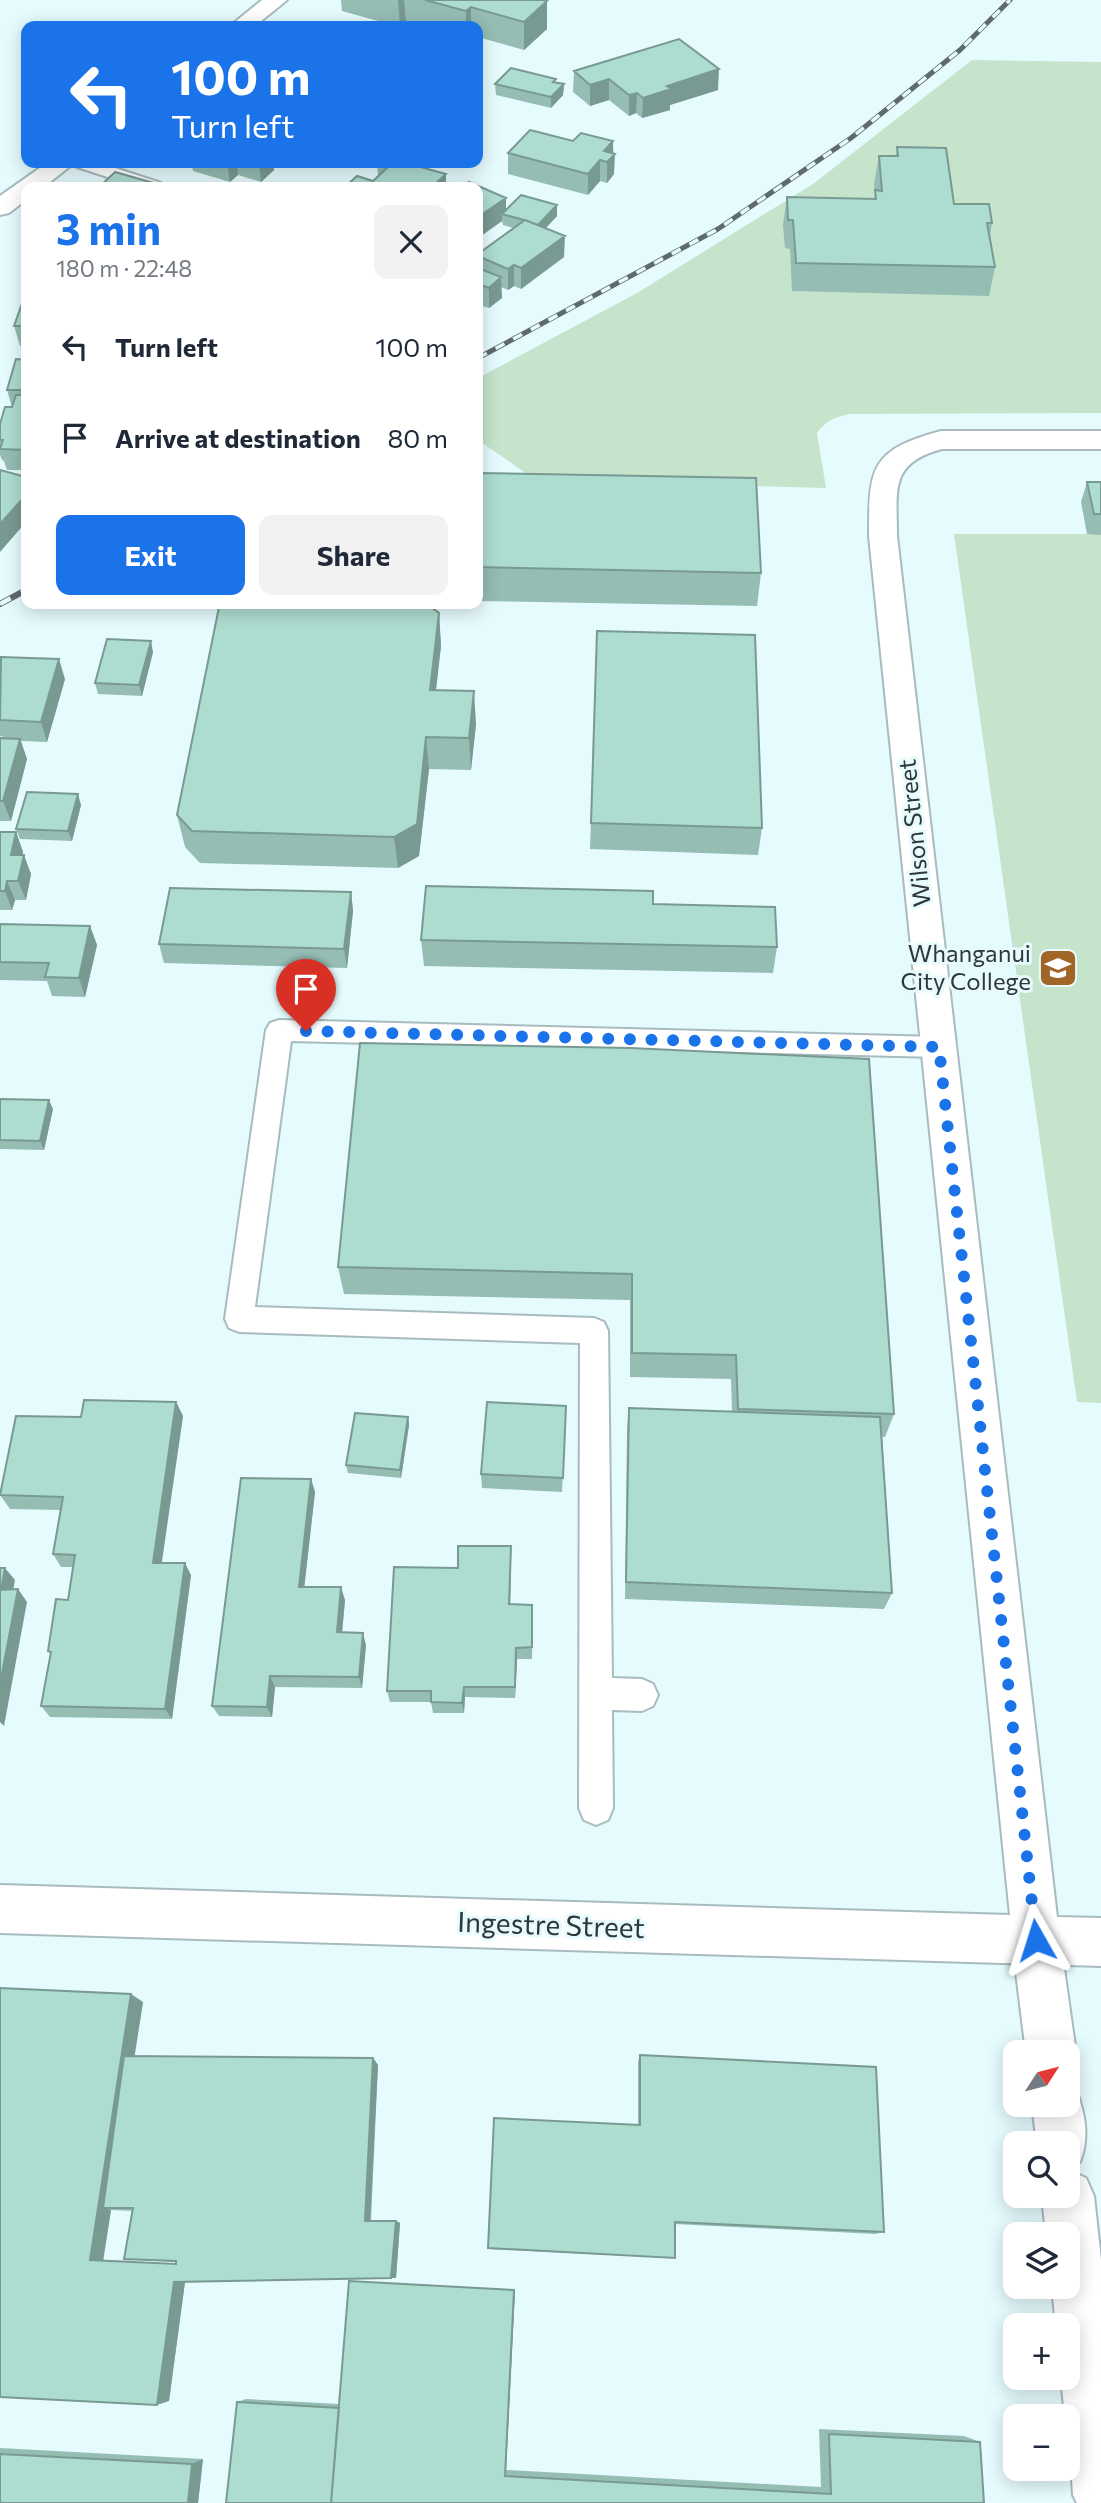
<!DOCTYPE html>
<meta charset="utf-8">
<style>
body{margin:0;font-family:Commissioner,sans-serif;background:#f2f2f3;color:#1f2937;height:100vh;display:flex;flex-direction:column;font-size:26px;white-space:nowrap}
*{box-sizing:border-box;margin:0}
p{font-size:23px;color:#747a83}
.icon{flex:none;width:38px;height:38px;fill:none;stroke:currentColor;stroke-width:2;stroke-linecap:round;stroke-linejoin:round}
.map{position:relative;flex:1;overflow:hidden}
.sheet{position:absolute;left:21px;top:182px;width:462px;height:427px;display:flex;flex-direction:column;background:#fff;border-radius:14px;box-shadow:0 4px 18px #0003}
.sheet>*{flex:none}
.top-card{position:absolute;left:21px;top:21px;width:462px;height:147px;border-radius:14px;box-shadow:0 4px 18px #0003;background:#1a73e8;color:#fff;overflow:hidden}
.needle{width:46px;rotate:54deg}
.buttons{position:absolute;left:1003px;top:2040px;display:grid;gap:14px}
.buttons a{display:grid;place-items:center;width:77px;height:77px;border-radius:14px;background:#fff;box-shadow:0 4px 18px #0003;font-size:35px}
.pin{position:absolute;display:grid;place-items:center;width:60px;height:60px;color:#fff;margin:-72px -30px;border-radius:50% 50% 50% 0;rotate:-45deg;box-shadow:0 0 7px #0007}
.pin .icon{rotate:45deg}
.me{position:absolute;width:77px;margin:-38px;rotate:354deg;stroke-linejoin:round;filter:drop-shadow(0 0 5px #0008)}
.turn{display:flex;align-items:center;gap:24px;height:147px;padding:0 35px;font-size:32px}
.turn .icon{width:91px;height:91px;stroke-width:2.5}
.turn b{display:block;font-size:49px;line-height:60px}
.round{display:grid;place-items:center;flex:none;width:74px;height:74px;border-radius:14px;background:#f2f2f3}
.summary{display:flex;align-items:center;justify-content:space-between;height:119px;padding:0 35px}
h1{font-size:42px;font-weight:700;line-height:52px;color:#1a73e8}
.primary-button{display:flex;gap:14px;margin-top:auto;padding:14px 35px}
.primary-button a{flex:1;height:80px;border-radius:14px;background:#1a73e8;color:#fff;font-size:28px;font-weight:700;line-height:80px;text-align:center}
.primary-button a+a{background:#f2f2f3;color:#1f2937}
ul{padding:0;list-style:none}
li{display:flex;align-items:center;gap:21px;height:91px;padding:0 35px}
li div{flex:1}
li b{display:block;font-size:26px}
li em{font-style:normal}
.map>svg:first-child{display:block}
</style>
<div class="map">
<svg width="1101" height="2503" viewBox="0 0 1101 2503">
<rect width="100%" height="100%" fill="#e6fbfe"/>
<path fill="#c5e4cb" d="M972,60l129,2v351l-251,1c-15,3 -23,6 -33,19l9,55 -290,-8 -58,-40v-62l159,-85 176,-109z
M954,534h147v869l-24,-1z"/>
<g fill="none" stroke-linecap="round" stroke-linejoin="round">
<g stroke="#a8bbbf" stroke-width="4">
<path id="lane" d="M74,163h26l61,20 3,4h-26l-61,-20z
M279,1020l660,17 9,3 4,7 -4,7 -9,3 -648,-16 -36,266 339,11 10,4 4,9 4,347 30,1 11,5 5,11 -5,11 -11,5 -30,-1 1,98 -5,12 -12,5 -12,-5 -5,-12 1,-465 -341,-11 -10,-4 -4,-9 41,-289 4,-7z"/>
</g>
<g stroke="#a8bbbf" stroke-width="4">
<path id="street" d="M262,0h25l-32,26h-25z
M47,163h27l-30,24h-18v13l-17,13 -9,2v-19z
M1036,1916l17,7 7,17 16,113 -8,18v-18h-42l-14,-113 7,-17z
M1068,2084l7,3c10,26 15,49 5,75l-12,5v-23h-31l-5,-39h36z
M1068,2170l18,8 8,18 7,64v243h-24l-4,-8 -5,-78h-3l-4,-39h7v-52h-12l-4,-39h16v-52h-22l-4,-39h26z"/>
</g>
<g stroke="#a8bbbf" stroke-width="4">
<path id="secondary" d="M941,431h160v18h-159c-53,14 -45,41 -45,87l160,1381 44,1v48l-1101,-33v-48l1010,30 -141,-1379c0,-68 1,-86 72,-105z"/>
</g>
<use href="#lane" fill="#fff" fill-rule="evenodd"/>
<use href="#street" fill="#fff" fill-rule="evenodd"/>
<use href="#secondary" fill="#fff" fill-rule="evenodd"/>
<g stroke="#5f6a6c" stroke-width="5">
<path id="rail-far1" d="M478,358l240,-129 133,-91 109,-88 50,-50"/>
</g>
<g stroke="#5f6a6c" stroke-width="6">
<path id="rail" d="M0,604l26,-14"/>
</g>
<use href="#rail-far1" stroke="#e6fbfe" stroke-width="3.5" stroke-dasharray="10" stroke-linecap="butt"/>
<use href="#rail" stroke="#e6fbfe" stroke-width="4.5" stroke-dasharray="12" stroke-linecap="butt"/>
</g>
<path fill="#95bdb4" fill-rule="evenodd" d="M341,0h202l4,1v28l-23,21 -46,-13v-11h-57l-15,-4 -5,4h-5l-54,-15z
M574,71l144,19 -48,15v5l-28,8 -6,-5 -7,3 -20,-16 -19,6 -17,-14z
M556,82l8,2 -1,11 -12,13 -55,-13 -1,-11z
M573,141h40l1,33 -7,9 -7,-2 -12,14 -80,-21v-21z
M897,147l57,57 38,19 -2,13 5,31 -6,29 -197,-5 -2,-42 -5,-1 -2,-23 4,-28 87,2 1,-9 -1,-6 5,-28h17z
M180,163h93l1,7 -13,12 -23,-7 -8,7 -37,-11 -1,-5z
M377,163h29l-33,18 5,-5z
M557,205v11l-11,12 18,29 -43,32 -7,-3 -6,4 -7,-3 1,11 -13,10 -10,-3 -1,1v-52l35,-26 -10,-3 -1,-4 -24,17 28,-28z
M26,298v49l-6,-1 -6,-20z
M26,360v110h-19l-3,-9 -2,-1 -2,-5v-31l12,-17 -5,-17z
M478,473l283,100 -4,33 -279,-5z
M1087,482h14v53l-14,-1 -6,-32z
M439,613l2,33 -5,44 40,34 -5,46 -42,-1 -10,87 -21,12 -198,-5 -15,-16 -8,-32z
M597,631l165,197 -4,27 -168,-6z
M153,652l-11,44 -44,-2 -3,-11z
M0,661l65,18 -18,63 -26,-1 6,18 -16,62h-11v-83l5,1 -1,-2 -4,-1z
M81,805l-9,36 -52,-2 -4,-10z
M0,832h16l7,20 -1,3 9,19 -5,26h-11l-3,10h-12z
M351,892l2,19 -6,57 -183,-5 -5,-19z
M653,904l124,43 -4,26 -349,-7 -3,-26z
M0,924l90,2 7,19 -12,52 -33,-1 -5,-15 -47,-1z
M360,1043l534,371 -9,23h-3l10,156 -8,16 -259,-10 2,-171 2,-20 103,4 -1,-33 -101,-2v-77l-286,-6 -6,-27z
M0,1099l53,10 -9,41 -44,-1z
M176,1402l7,14 -22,147 30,12 -19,144 -122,-2 -9,-11 10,-51 -3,-4 20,-51 5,-33h-12l-8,-13 7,-44 -50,-1 -10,-14 81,-78z
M566,1406l-4,86 -80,-4 -1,-14z
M408,1417l1,8 -8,53 -53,-5 -2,-8z
M311,1479l4,13 -11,95 41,13 -3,33 24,12 -4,43 -87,-1 -3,30 -53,-1 -7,-10z
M511,1546l-1,58 23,13 -1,42h-15l-2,39 -50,-1 -1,16h-31l-2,-11h-41l-3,-11 71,-123z
M143,2002l-9,54 239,2 5,7 -7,156h25l4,2 -4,55 -211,4 -16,119 -169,-4zM111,2210l22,1 -9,48 52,3v2l-73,-3z
M640,2055l244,177 -9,2 -200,-10v34h-3l-182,-9 -2,-1 150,-124v-63z
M515,2290l-9,180 315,17 -2,-58 145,7 16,6 4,61h-758l11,-101 9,-3 93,5z
M0,2448l203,11 -5,44h-198z"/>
<path fill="#799a92" d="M398,0h6l2,22 -5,4h-1z
M547,1v28l-23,21v-28z
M471,7v19h-5v-15z
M719,69l-1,21 -48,15v5l-28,8 1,-20 24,-12z
M609,79v21l-19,6v-21z
M564,84l-1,11 -12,13v-11z
M637,93l-1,20 -7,3v-21z
M613,141v15l2,-2 -1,20 -7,9v-21l-3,-11z
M600,160v21l-12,14v-21z
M227,163h10l1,12 -8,7z
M259,163h14l1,7 -13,12z
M446,174v13h-14z
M506,198v17l-4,-1v7l-24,17v-21z
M557,205v11l-19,20v-11z
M565,236l-1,21 -43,32v-21z
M514,265v21l-6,4v-21z
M501,277l1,21 -13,10v-20z
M478,284l1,21 -1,1z
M26,495v27l-26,30v-28z
M439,613l2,33 -9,77 -2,-33z
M151,641l2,11 -11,44 -3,-11z
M59,659l6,20 -18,63 -6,-20z
M474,691l2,33 -5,46 -2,-32z
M426,737l3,32 -10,87 -21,12 -4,-31z
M20,739l7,20 -16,62 -8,-20z
M78,794l3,11 -9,36 -4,-10z
M16,832l7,20 -4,22 -8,-19z
M24,855l7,19 -5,26 -8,-19z
M7,881l8,19 -3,10 -7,-19z
M351,892l2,19 -6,57 -3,-19z
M90,926l7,19 -12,52 -6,-19z
M49,1100l4,9 -9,41 -4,-9z
M176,1402l7,14 -23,159 -7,-12z
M408,1417l1,8 -8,53 -1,-8z
M311,1479l4,13 -12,107 -4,-12z
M511,1546v13l-1,57 -1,-12z
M185,1563l6,12 -19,144 -7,-10z
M5,1568l10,12 -4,22 -10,-12z
M341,1587l4,13 -4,44 -4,-12z
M18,1589l9,13 -23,124 -4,-4v-38z
M363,1633l3,12 -4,43 -3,-11z
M516,1648l1,11 -2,39v-11z
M270,1676l5,11 -3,30 -5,-10z
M464,1687l1,10 -1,16 -2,-10z
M131,1994l12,8 -32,206h-8l8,2 -8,51 -13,-1z
M373,2058l5,7 -8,158 -5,-2z
M396,2221l4,2 -4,55h-5z
M174,2282h11l-16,119 -12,4z
M514,2290h1l-9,180 -1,6z
M203,2459l-5,44h-10l4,-39z"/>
<path fill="#addcd1" stroke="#799a92" stroke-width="2" d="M425,0h118l4,1 -23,21 -53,-15 -5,4z
M679,39l40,30 -52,17 4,3 -28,9 -6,-5 -8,2 -20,-16 -19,6 -16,-14z
M511,68l45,11 -3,3 11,2 -13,13 -56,-13z
M530,130l43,11 8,-8 32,8 -9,10 11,3 -8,8 -7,-2 -12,14 -80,-21z
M897,147l49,1 8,56h35l3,19h-5l8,44 -199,-4 -3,-43h-5l-1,-23 89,2 -1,-9 7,1 -3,-35h19z
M383,163h23l40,11 -14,13h-87l12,-11 16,5 17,-16z
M115,172l53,15h-69z
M469,182l37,16 -28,19v-30h-17z
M521,195l36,10 -19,20 -13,-5h-1l-22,-6z
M525,220l40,16 -44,32 -7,-3 -6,4 -30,-13v-2z
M478,268l23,9 -12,11 -11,-4z
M24,298h2v28h-12z
M16,359l10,1v30h-19z
M16,395h10v55l-26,-1 3,-9h-3v-16l5,-17h7z
M0,470l26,7v18l-26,29z
M478,473l278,5 5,95 -283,-6z
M1087,482h14v32h-7z
M226,604h201l12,9 -9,77 44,1 -5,47 -43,-1 -9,87 -23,13 -202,-6 -15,-16 42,-208z
M597,631l158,4 7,193 -171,-5z
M107,639l44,2 -12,44 -44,-2z
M1,657l58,2 -18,63 -41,-2z
M0,738l20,1 -17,62h-3z
M27,792l51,2 -10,37 -52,-2z
M0,832h16l-5,23h13l-6,26h-11l-2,10h-5z
M426,886l227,5v13l122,3 2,40 -356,-7z
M170,888l181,4 -7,57 -185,-5z
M0,924l90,2 -11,52 -34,-1 4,-14 -49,-1z
M360,1043l271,5 238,11 25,355 -156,-5 -2,-54 -104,-2v-79l-294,-7z
M0,1099l49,1 -9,41 -40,-1z
M84,1400l92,2 -23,161h32l-20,146 -124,-3 10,-54 -3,-1 8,-52 12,1 7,-45 -22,-1 10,-57 -63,-2 16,-79 65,1z
M487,1402l79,4 -3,72 -82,-4z
M629,1408l251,9 12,176 -266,-11z
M355,1413l53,4 -8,53 -54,-5z
M241,1478l70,1 -12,108h42l-4,45 26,1 -4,44 -89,-1 -3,31 -55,-1z
M458,1546h53l-2,58 23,1v42l-16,1 -1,39h-51l-2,16 -31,-1v-11h-44l7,-124 64,1z
M0,1568h5l-4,22 17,-1 -18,95z
M0,1988l131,6 -41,266 86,4v-3l-52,-2 9,-51h-30l21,-152 249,2 -8,163h31l-5,57 -217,4 -17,123 -157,-8z
M640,2055l236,12 8,165 -209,-10v36l-187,-10 6,-130 146,7z
M349,2281l165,9 -9,186 326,18 -2,-60 151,8 4,61h-653z
M237,2402l102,6 -8,95h-105z
M0,2454l192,10 -4,39h-188z"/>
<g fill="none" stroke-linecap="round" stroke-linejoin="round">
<path stroke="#1a73e8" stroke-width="12" stroke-dasharray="0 21.6" d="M306,1031l633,16 97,893"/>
</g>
<defs>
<g id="school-square" transform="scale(2.0125)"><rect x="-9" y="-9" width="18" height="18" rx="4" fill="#a26528" stroke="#e6fbfe"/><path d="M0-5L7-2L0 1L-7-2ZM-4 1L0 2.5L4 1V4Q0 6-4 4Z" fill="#fff"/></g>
</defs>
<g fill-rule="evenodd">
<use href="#school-square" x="1058" y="968"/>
</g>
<g text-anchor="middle" stroke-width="6" stroke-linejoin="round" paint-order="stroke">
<g font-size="24" fill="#2f3738" stroke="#e6fbfe">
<text transform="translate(915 833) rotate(-96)" y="8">Wilson Street</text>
</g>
<g font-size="24" fill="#2f3738" stroke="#e6fbfe" text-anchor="end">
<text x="1031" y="962">Whanganui<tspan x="1031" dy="28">City College</tspan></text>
</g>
<g font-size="28" fill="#2f3738" stroke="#e6fbfe">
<text transform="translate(551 1925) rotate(2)" y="10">Ingestre Street</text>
</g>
</g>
</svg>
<div class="buttons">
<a><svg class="needle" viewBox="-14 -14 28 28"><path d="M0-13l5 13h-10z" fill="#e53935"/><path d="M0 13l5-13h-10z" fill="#747a83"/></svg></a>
<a><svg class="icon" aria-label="search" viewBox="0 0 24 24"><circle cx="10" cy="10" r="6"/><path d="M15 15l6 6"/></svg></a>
<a><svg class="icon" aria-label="layers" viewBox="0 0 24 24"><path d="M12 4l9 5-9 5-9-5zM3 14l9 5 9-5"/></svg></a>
<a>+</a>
<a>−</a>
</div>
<div class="pin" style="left:306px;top:1031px;background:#d93025"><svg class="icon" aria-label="arrive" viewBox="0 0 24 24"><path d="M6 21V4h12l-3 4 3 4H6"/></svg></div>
<svg class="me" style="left:1036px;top:1940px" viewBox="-20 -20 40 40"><path d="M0-17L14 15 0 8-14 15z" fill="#1a73e8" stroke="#fff" stroke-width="4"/></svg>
<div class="top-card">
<div class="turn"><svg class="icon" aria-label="left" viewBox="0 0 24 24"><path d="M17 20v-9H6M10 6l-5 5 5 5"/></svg><div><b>100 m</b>Turn left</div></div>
</div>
<section class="sheet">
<div class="summary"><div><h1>3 min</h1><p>180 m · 22:48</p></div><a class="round"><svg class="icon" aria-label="close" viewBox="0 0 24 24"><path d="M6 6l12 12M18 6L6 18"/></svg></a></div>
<ul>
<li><svg class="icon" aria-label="left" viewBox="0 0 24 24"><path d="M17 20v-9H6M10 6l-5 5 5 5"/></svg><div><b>Turn left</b></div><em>100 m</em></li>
<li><svg class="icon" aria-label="arrive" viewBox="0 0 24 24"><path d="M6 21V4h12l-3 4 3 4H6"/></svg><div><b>Arrive at destination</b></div><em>80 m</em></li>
</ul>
<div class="primary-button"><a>Exit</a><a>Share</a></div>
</section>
</div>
